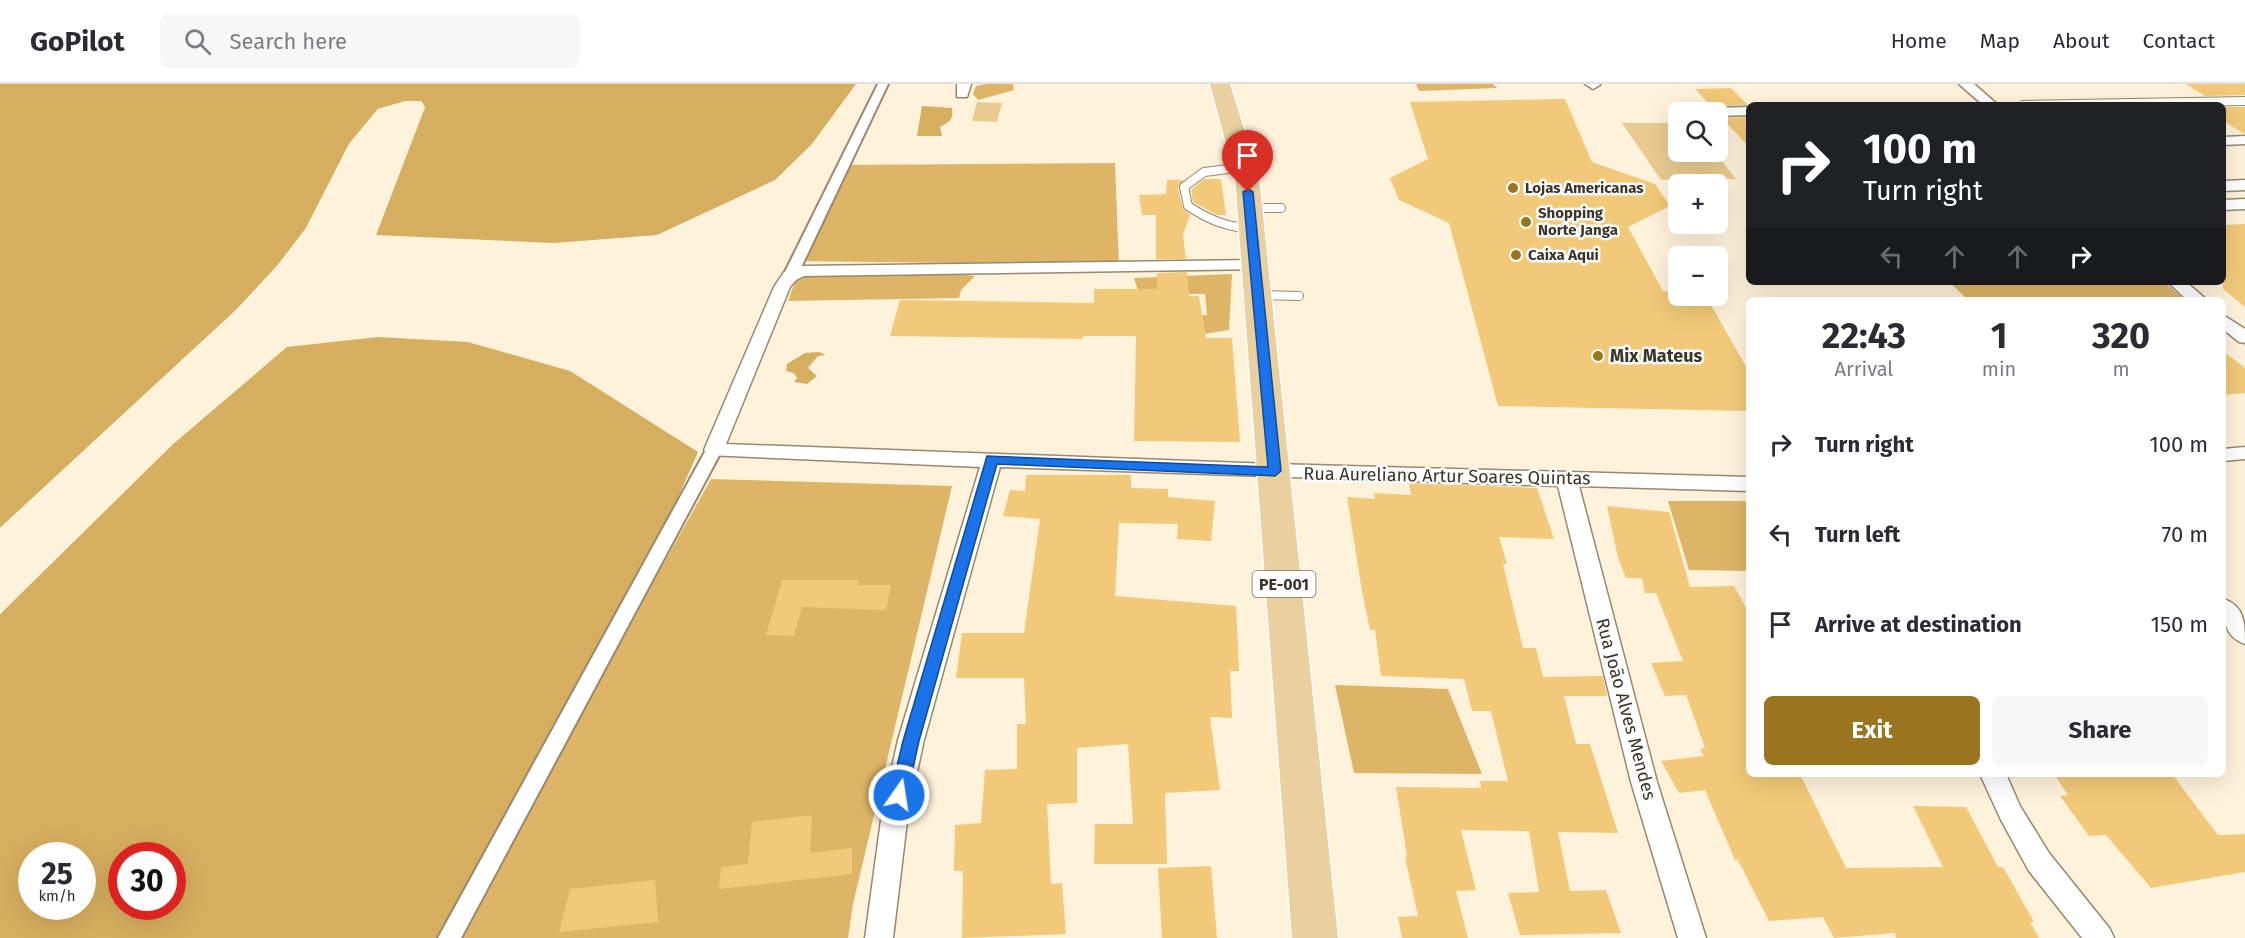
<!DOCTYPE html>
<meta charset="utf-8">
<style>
body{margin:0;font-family:"Fira Sans",sans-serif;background:#f7f7f7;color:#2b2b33;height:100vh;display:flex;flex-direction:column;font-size:22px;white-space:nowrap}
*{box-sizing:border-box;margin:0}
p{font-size:20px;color:#7c7c81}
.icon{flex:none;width:33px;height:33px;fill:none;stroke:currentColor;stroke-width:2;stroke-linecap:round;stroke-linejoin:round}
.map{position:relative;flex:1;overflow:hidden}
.drawer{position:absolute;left:1746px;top:213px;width:480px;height:480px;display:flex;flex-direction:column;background:#fff;border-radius:9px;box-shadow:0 6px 24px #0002}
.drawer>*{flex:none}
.banner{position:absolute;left:1746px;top:18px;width:480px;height:183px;border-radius:9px;box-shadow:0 6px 24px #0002;background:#202124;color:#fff;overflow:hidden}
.fabs{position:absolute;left:1668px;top:18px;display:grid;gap:12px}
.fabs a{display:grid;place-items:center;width:60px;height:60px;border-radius:9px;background:#fff;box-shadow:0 6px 24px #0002;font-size:30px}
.speed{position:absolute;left:18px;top:758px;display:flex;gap:12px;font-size:30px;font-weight:700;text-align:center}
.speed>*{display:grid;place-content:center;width:78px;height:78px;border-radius:50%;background:#fff;box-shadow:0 6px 24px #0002;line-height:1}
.speed small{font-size:15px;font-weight:400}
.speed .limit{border:9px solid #d22;background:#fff;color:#111}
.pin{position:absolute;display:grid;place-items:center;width:51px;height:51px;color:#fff;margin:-62px -26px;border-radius:50% 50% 50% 0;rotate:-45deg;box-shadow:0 0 6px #0007}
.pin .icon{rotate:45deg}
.me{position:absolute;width:66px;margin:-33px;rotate:13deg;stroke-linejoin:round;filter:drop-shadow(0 0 4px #0008)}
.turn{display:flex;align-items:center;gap:21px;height:126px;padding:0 18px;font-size:27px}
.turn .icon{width:78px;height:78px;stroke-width:2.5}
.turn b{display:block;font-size:42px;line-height:51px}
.lanes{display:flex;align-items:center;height:57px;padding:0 18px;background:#0003;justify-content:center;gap:30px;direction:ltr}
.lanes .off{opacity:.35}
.eta{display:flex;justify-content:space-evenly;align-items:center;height:102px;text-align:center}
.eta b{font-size:36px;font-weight:700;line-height:42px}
.action{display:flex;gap:12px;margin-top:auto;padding:12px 18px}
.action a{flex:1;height:69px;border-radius:9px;background:#9a741f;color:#fff;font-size:24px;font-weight:700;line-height:69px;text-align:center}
.action a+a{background:#f7f7f7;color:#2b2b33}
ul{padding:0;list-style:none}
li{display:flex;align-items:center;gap:18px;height:90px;padding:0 18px}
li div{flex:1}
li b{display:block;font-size:22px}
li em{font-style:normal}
header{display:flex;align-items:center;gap:36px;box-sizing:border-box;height:84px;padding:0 30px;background:#fff;border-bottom:2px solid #e1e1e2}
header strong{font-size:28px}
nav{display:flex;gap:33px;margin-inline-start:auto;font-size:21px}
.search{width:420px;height:54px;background:#f7f7f7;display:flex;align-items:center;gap:15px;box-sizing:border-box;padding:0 21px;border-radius:9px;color:#7c7c81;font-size:22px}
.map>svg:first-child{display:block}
</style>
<header>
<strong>GoPilot</strong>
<div class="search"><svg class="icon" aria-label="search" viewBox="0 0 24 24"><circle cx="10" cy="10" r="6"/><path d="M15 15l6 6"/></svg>Search here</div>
<nav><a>Home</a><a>Map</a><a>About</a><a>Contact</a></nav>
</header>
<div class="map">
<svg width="2245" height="854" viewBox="0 0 2245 854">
<rect width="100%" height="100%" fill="#fff2db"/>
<path fill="#e9cb91" d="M977,18l25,1 -5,19 -25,-1z
M1622,39h56v29h37l21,27 -75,1z"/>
<path fill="#deb567" d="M986,0h27l1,6 -36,10 -5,-6 3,-8z
M1416,0h77l4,4 -78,3z
M1115,79l4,102 -328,-4 51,-96z
M951,189l24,3 -14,14 -2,8 -171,3 10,-27z
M1232,190l-3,56 -26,4 -74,-15 78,-4 -2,-21h-66l-5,-16z
M1949,198h215l21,18h-217z
M711,395l241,7 -99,418 -5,34h-395z
M1668,417h81v70l-60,-1z
M1335,601l113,4 34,85 -128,-1z"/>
<path fill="#d6ae5f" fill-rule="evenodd" d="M0,0h856l-44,60 -37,36 -118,55 -103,8 -178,-8 49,-128 -4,-6h-15l-28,8 -29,35 -43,84 -29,38 -41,44 -236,218z
M922,22l30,2c2,12 -3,14 -12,19l2,9h-25z
M378,253l90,5 102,29 128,81 -46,105 -205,381h-447v-324l173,-170 114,-97zM32,771h50v51h-50zM122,771h50v51h-50z
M819,268l7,3 -8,1 -10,12 9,8 -10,8 -13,-2 3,-4 -3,-5 -8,-2 1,-7 18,-11z"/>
<path fill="#fff2db" d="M406,17h15l4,6 -50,130 -1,-3 47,-126 -2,-4h-13l-26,7 -29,35 -42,83 -30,39 -41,44 -238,219v-3l236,-218 41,-44 29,-38 43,-84 29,-35z
M290,260l-117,100 -173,170v-4l171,-168 114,-97z"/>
<path fill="#f1c979" d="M2186,0h59v11l-40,1z
M1731,4l17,17 -37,1 -16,-17z
M1565,15l27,63 63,22 15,22 -42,21 35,64h15v5h28l43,76v39l-251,-5 -49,-183 -50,-23 -9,-22 38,-19 -18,-57z
M2223,23h22v27l-22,-13z
M1749,33v30l-27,-29z
M1204,95h17l5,36h-9l-24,-13 -2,-12z
M1167,96h17l-6,8 5,21 7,6 -7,20 3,24h-30v-44h-14l-3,-20 27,-1z
M2245,140v83l-22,-18v-64z
M1187,188l2,24h10l7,42h26l8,104 -106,-1 2,-105h-53v3l-193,-3 10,-36 194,3v-14h63v-16z
M2223,267l22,17v25l-22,2z
M1026,391h105v13l37,1v8l47,4 -4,40 -34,-2 1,-15 -59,-1 -4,73 121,10 3,65h-9l2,47 -22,-1 10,73 -55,3 2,71h-73l1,-40h38l-5,-80 -51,4v55l-30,1 4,80 11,-1 4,51 -104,4 1,-67h-9l1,-46 26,-2 4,-53 32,-1v-45h9l-2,-46h-68l6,-45h62l16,-114 -37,-3 7,-26 15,1z
M1409,399l128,5 17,51 -55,-2 8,27h-4l20,84h13l7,29 60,-1 4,20h-43l12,48h14l28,89 -60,-1 12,59 36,-1 15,43 -101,2 -12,-42 31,-1 -10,-61 -68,-1 15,60 -20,1 12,47h-66l-4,-21 20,-1 -13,-59 2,-1 -11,-69 85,1 -1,-7h28l-17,-70h-19l-8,-32 -83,-3 -6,-46h-5l-8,-39 -15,-94 28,2 -1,-6 37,2z
M1607,422l62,6 21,75 44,-1 15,27v161h51l46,94 97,-1 -30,-61 53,1 32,60h5l31,55h-4l9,16h-143l-1,-5 -61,5 -11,-21 -54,4 -31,-61h-3l-30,-70 -26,3 -18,-32 43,-5 -4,-7 5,-1 -19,-53 -21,1 -14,-33 32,-2 -27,-68h-11l-3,-15h-16l-8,-20z
M782,496h77l-1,5h33l-5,25 -84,-3 -8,29 -28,-1z
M2054,690h118l46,61 27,-1v38l-94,16 -45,-53 -17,1 -29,-40 8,-1z
M812,731l-2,38 42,-5v26l-133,15 2,-22 27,-3 4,-42z
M1211,782l6,72h-55l-4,-70z
M655,796l3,42 -99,10 11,-43z"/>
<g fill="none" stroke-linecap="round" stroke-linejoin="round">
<g stroke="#97886e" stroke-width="10">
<path id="service" d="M2023,21l222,-4
M1244,83l-40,5 -20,15 4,19c21,14 39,21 64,23
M1250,124h31
M1259,211l40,1"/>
</g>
<g stroke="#97886e" stroke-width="4">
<path id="pedestrian" d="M878,0h10l-91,192 -7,4 -5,-1 -2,-3z
M714,361l8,5 -261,488h-23l268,-488z"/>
</g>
<g stroke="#97886e" stroke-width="3">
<path id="minor" d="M957,0h14l-4,13h-10z
M1585,0h14l1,1 -7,4z
M1959,0h15l24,21h-15z
M1749,23v8l-31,1v-4h-15l7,-4z
M2245,52v8l-22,1v-8z
M2245,96v10l-22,1v-10z
M2245,115v10l-22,1v-10z
M1256,176l8,5 -2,4 -458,7 -8,4 -6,7 -64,157 548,20 475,13v14l-170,-5 78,296 49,156h-28l-47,-156 -73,-296 -558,-19 -76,273 -16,73 -15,125h-28l17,-125 16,-73 82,-273 -273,-12 -3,-5 70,-163 10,-15 18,-6z
M2168,198h18l21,18h-20z
M2223,231l22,14v14l-6,-1 -16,-13z
M2245,363v12l-22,2v-12z
M2223,515c22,6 22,26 22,45 -21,-7 -22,-26 -22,-45z
M1980,690h26l14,32 29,47 61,76 4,9h-32l-53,-67 -28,-51z"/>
</g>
<g stroke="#fff" stroke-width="3">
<path id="primary" d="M1210,0h20l29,93 79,761h-46l-57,-761z"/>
</g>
<use href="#service" stroke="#fff" stroke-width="8"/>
<use href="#pedestrian" fill="#fff" fill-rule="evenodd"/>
<use href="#minor" fill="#fff" fill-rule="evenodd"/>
<use href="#primary" fill="#ead09e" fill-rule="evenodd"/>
</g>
<path fill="#1a73e8" stroke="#114b97" stroke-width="1.5" d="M1248,105l5,3 28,279 -6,5 -278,-12 -78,277 -12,54 -2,5 -6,2 -6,-2 -3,-5 13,-54 84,-285 281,11 -25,-275z"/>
<g fill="#9a741f" stroke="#fff" stroke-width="2">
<circle cx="1513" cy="104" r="6"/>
<circle cx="1526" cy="138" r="6"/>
<circle cx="1516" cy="171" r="6"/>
<circle cx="1598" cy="272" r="6"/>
</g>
<g text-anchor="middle" stroke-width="5" stroke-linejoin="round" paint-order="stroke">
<g font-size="15" font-weight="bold" fill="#3b3429" stroke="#fff" text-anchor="start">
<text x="1525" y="109">Lojas Americanas</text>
<text x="1538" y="134">Shopping<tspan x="1538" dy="17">Norte Janga</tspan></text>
<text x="1528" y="176">Caixa Aqui</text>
</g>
<rect fill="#fff" stroke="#767169" stroke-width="1.5" x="1252.5" y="487" width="63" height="26" rx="4.5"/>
<g font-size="16" font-weight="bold" fill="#3b3429">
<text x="1284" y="506">PE-001</text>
</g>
<g font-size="18" font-weight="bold" fill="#3b3429" stroke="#fff" text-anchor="start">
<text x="1610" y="278">Mix Mateus</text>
</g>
<g font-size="18" fill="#3b3429" stroke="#fff">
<text transform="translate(1447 392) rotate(1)" y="6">Rua Aureliano Artur Soares Quintas</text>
<text transform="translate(1626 625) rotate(75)" y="6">Rua João Alves Mendes</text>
</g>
</g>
</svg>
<div class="fabs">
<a><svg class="icon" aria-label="search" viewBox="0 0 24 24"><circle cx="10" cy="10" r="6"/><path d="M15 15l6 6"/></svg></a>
<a>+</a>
<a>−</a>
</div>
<div class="speed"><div>25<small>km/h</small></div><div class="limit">30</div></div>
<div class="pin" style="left:1248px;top:108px;background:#d93025"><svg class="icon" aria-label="arrive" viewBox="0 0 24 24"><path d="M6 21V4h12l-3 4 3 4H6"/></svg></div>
<svg class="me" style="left:899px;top:711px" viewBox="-20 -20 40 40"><circle r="17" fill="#1a73e8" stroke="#fff" stroke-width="3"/><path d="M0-11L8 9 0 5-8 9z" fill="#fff"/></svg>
<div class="banner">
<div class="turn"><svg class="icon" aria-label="right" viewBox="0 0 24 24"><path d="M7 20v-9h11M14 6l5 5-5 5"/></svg><div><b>100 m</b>Turn right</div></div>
<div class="lanes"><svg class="icon off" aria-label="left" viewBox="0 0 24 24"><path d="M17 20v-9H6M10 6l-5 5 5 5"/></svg><svg class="icon off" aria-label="ahead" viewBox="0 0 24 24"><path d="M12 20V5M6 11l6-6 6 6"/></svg><svg class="icon off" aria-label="ahead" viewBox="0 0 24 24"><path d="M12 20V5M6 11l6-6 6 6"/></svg><svg class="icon" aria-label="right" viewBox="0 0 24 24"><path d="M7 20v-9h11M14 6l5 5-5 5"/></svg></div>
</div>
<section class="drawer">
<div class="eta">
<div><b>22:43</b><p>Arrival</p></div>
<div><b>1</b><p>min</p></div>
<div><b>320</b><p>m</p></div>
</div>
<ul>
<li><svg class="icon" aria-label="right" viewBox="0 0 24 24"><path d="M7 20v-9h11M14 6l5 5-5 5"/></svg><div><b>Turn right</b></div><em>100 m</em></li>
<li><svg class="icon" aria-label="left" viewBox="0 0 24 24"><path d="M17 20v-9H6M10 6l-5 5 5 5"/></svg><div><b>Turn left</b></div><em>70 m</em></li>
<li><svg class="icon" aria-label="arrive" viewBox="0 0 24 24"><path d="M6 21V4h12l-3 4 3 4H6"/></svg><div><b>Arrive at destination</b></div><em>150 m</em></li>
</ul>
<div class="action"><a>Exit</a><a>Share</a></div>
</section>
</div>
